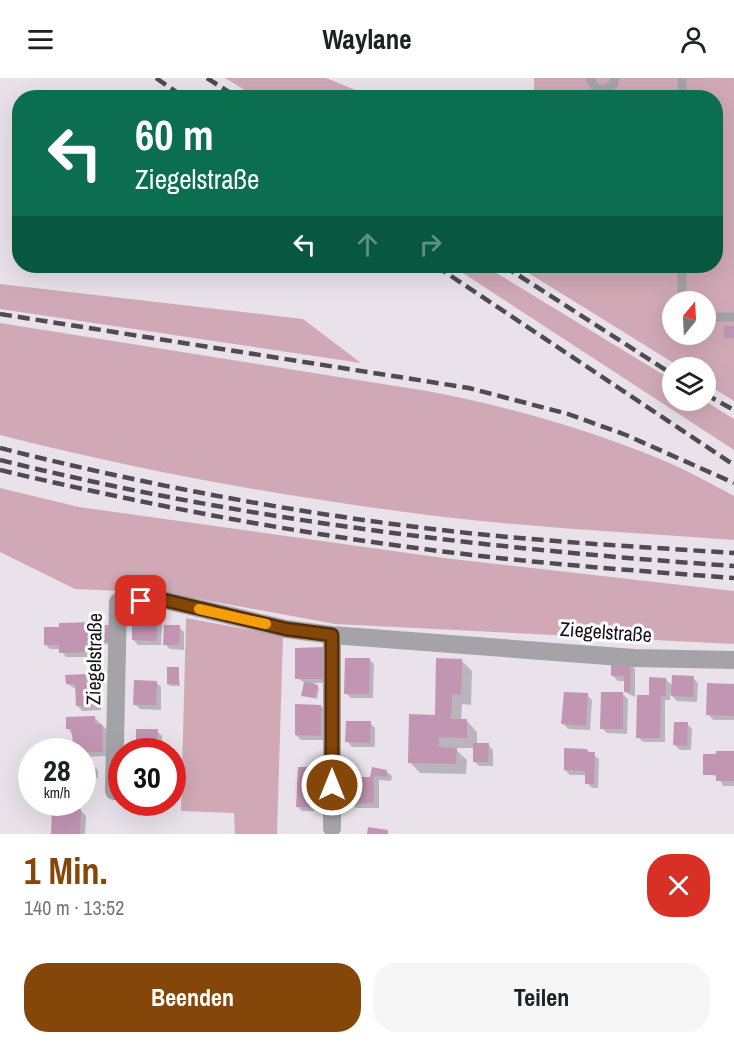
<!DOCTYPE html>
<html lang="de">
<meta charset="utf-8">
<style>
body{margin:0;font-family:"Archivo Narrow",sans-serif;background:#f6f6f6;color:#202124;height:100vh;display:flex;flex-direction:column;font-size:22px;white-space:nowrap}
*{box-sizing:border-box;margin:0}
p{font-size:20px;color:#757577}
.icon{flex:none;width:33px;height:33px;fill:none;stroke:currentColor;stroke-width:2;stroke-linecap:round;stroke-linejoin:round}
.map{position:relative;height:756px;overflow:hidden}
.side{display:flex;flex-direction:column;background:#fff;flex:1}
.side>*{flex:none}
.top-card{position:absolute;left:12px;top:12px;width:711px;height:183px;border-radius:24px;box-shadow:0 6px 24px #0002;background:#0b6e4f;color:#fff;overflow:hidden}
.needle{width:39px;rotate:18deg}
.tools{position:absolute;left:662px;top:213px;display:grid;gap:12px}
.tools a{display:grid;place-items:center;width:54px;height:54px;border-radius:50%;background:#fff;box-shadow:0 6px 24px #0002;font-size:30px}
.speed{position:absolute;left:18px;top:660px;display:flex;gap:12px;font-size:30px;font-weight:700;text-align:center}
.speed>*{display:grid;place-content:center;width:78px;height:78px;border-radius:50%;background:#fff;box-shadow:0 6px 24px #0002;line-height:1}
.speed small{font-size:15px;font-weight:400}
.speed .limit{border:9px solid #d22;background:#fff;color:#111}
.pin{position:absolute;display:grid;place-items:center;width:51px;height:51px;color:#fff;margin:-26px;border-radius:12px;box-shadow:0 3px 9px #0006}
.me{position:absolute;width:66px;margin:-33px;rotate:0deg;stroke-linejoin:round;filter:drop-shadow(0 0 4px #0008)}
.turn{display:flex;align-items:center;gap:21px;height:126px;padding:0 24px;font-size:27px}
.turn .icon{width:78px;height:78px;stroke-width:2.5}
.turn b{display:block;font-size:42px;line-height:51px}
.lanes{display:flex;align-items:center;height:57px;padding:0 24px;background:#0003;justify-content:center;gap:30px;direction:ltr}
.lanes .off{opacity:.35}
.round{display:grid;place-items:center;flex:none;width:63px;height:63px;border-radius:24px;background:#f6f6f6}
.summary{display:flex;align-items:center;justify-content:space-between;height:102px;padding:0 24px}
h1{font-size:36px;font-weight:700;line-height:45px;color:#854609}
.primary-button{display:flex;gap:12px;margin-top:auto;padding:12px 24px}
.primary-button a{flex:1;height:69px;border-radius:24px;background:#854609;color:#fff;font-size:24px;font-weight:700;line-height:69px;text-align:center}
.primary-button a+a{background:#f6f6f6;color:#202124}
header{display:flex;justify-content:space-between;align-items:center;height:78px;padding:0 24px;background:#fff;font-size:27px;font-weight:700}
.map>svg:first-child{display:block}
</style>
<header><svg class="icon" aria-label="menu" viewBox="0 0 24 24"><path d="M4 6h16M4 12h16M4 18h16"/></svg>Waylane<svg class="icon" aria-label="person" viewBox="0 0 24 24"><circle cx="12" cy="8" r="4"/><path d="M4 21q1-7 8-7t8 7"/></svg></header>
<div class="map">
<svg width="734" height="756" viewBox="0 0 734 756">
<rect width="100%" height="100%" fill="#e9e2eb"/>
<path fill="#d1a9b6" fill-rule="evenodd" d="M225,0h101l47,19h-117z
M534,0h200v323l-29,-18v-15l-25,-1 -163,-101h199v-168l-182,-1zM672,224h33v32h-33z
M452,188h33l187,114v20l33,1 29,18v31z
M0,206l303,35 58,44 -361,-54z
M0,245l427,68c79,15 158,37 233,68 25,10 50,24 74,37v44c-110,-8 -220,-13 -329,-28 -137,-18 -272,-43 -405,-77z
M0,410l79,19 365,51 290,33v53l-399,-20 -168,-31 -92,-4 -75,-37z
M186,540l97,18 -6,198h-42l-1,-21 -53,-2z"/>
<path fill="#0003" d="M157,539l5,5 -1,23h-23l-5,-6z
M93,546l20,20h-12l-3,-3v16h-32l-6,-8h-10l-5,-5 16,-16z
M179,549l5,5v18l-14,-1 -5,-5z
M297,571l31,34h-14l5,5 -2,11 -14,-4 2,-12 -8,-5z
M369,581l5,5 -1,34h-22l-5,-5z
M461,582l11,11 -1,34 -9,-1 -1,17h6l10,11v13h11l5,5v16h-14l-5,-5v-13h-20l13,12 -1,14 -46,-1 -10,-11 26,-46z
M630,586l5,5v28l-10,-5v-11h-7l-5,-5z
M178,591l2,17h-10l-2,-2z
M85,597l5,6v5h5l6,5v19l-19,1 -5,-6 -1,-16 -9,-5z
M693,600l5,5 -1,19 -20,-1 -7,-7v6h-5v42h-22l-5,-5 13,-40 14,-18 8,7z
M156,604l5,5v23l-21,-1 -5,-5z
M734,607v35h-21l-5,-6z
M623,616l5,5 -1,35 -20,-1 -5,-5z
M587,617l5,5 -2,30 -22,-1 -5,-6z
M321,628l5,5 -1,29h-24l-5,-5z
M95,640l12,12 1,26 -26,1v-5l-14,-24z
M370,645l5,5v19h-23l-5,-6z
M687,646l5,5 -1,21h-11l-5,-5z
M157,653l5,5v8l-5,-1v9h-25z
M587,672l12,9 -1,29h-6l-5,-5v-8h-17l-5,-5z
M734,675v33h-11l-5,-10 -14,-2z
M82,687h11l5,5v8l-12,-1 -1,28 -24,-1 21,-2z
M317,691l5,5 3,37h-23l-5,-5v-23z
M373,691l13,2 6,5 -1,5 -12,-1v28h-23l-5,-5 20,-24z
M81,733l5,5 -1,18h-31z"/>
<path fill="#c295b3" d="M724,248h10v12h-10z
M132,537l25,1v25l-25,-1z
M94,544v30l-35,1v-8h-15v-18h15v-4z
M97,547h15l-1,17h-14z
M164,547h16l-1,20h-16z
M324,569v32h-29v-31z
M345,580h25l-1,36h-25z
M436,580l26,1 -1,36 -9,-1 -1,25h16v19l-28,-1v10l18,1 -1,16 -48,-1 1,-49 26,1z
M611,584h20l-1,30h-6v-16h-13z
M167,589h12v17h-12z
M86,596v11l10,-1 1,22h-21l-1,-22h-9l-1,-9z
M672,597l22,1 -1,21 -22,-1z
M649,599l17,1v18h-5l-1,42h-24l1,-43h12z
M134,602l23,1 -1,24h-23z
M304,604l14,3 -3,13 -14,-2z
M707,605l27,1v32l-28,-1z
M564,614l24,1 -2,33 -25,-2z
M601,614h22v37h-23z
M295,626l26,1v31l-26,-1z
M95,638v8h7l1,28h-30l-1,-23h-6v-12z
M346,643h25l-1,22 -25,-1z
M674,644h14l-1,24 -14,-1z
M136,651h22l-1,10h-5v13h-22v-5h6z
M473,665h16l-1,19h-15z
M564,670l23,1v3h8l-1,32h-9v-13l-21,-1z
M716,673h18v30h-18v-6h-13v-21h13z
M82,685l11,1v9h-11z
M298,689h19l4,40h-25z
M372,689l15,3v7l-13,-2v28l-25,1v-27h21z
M52,730l29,1 -1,25h-29z
M368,749l20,3v4h-21z"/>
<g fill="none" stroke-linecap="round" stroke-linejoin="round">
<path stroke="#a5a3a8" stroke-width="9" d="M590,0l5,10 8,2 10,-5 2,-7
M682,0v20
M682,188v36
M705,239h29"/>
<path stroke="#a5a3a8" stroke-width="18" d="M114,713l4,-189 46,-2 122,29 46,6 302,23 100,2
M332,750v-193"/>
<path stroke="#504b51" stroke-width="4.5" stroke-dasharray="12 6" stroke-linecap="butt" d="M156,0l29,20
M207,0l31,20
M436,188l298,199
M504,188l168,108
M0,236l469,74 99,26 58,21 108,48
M705,316l29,16
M0,370c166,42 337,73 508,89 75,7 151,11 226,16
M0,382c241,60 486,89 734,106
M0,392c135,32 272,59 409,77 108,15 217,23 325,31"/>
</g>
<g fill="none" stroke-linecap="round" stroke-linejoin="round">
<g stroke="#562e06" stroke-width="15">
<path id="route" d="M141,523l23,-1 122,29 46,6v150"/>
</g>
<use href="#route" stroke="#854609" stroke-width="10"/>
<path stroke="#f59e0b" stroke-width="10" d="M199,531l67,15"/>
</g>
<g text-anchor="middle" stroke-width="6" stroke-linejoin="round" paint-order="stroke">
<g font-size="20" fill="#151216" stroke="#fff">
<text transform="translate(606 554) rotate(4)" y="7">Ziegelstraße</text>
<text transform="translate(94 581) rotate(-89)" y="7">Ziegelstraße</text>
</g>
</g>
</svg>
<div class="tools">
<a><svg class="needle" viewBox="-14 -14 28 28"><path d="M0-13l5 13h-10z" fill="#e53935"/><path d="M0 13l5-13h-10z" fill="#757577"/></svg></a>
<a><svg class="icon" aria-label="layers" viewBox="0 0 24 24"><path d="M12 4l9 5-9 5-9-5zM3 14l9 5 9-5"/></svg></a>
</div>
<div class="speed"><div>28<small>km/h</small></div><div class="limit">30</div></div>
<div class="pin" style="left:141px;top:523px;background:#d93025"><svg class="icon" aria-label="arrive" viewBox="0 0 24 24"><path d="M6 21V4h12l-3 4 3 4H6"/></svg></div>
<svg class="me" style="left:332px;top:707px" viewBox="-20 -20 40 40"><circle r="17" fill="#854609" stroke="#fff" stroke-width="3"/><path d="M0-11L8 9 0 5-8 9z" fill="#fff"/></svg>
<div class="top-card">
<div class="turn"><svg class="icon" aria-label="left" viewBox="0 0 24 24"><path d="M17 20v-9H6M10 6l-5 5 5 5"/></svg><div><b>60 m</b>Ziegelstraße</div></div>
<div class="lanes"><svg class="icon" aria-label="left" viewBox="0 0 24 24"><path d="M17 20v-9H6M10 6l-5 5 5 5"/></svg><svg class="icon off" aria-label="ahead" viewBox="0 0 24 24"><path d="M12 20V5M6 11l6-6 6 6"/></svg><svg class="icon off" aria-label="right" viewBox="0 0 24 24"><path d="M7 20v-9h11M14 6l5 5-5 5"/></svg></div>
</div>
</div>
<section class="side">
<div class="summary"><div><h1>1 Min.</h1><p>140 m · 13:52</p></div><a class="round" style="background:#d93025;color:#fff"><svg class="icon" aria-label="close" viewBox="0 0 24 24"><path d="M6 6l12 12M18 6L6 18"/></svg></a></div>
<div class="primary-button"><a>Beenden</a><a>Teilen</a></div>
</section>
